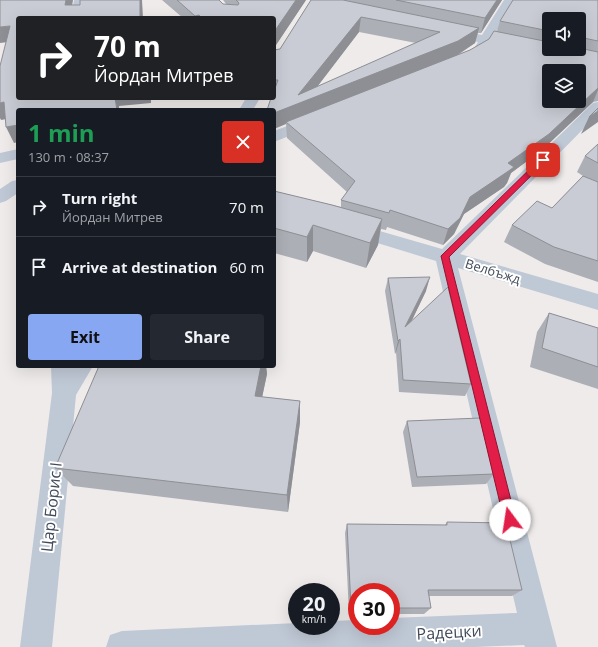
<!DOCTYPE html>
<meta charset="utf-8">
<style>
body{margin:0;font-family:"Open Sans",sans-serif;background:#242831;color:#f1f3f6;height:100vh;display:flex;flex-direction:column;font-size:15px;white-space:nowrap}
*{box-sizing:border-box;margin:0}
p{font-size:13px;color:#9ea1a6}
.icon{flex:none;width:22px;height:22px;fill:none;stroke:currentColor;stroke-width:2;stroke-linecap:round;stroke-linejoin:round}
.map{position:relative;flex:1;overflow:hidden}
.panel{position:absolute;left:16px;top:108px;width:260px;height:260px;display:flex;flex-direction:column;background:#171b24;border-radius:4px;box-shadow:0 4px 16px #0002}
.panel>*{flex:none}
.guide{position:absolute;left:16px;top:16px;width:260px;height:84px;border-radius:4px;box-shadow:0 4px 16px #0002;background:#202124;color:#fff;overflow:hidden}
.buttons{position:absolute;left:542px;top:12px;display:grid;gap:8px}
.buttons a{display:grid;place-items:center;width:44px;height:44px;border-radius:4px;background:#171b24;box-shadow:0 4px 16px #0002;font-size:20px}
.speed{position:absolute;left:288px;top:583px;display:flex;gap:8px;font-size:20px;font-weight:700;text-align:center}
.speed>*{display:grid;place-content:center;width:52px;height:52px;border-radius:50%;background:#171b24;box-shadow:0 4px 16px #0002;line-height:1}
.speed small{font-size:10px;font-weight:400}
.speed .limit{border:6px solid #d22;background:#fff;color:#111}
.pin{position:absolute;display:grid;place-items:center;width:34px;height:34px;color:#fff;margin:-17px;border-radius:8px;box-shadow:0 2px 6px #0006}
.me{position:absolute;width:44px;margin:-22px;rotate:346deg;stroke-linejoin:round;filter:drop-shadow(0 0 3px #0008)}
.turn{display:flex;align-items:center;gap:14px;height:84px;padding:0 12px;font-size:18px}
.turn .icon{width:52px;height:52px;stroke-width:2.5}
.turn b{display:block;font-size:28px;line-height:34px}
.round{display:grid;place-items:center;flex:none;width:42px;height:42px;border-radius:4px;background:#242831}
.head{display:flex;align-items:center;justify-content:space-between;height:68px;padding:0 12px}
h1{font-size:24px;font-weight:700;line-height:30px;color:#1e9e55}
.button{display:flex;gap:8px;margin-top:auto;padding:8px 12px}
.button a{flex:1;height:46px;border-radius:4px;background:#87a7f2;color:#111;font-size:16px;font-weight:700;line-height:46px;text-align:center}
.button a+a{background:#242831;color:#f1f3f6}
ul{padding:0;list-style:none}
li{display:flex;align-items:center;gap:12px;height:60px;padding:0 12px;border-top:1px solid #363941}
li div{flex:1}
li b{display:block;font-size:15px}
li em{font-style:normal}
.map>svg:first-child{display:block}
</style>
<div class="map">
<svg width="598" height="647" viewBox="0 0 598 647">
<rect width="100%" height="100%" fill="#efebeb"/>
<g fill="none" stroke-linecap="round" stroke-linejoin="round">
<path fill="#bfc8d5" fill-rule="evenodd" d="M74,0h12l-3,18h-12z
M504,0h12l-23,37 28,6 2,3 -2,3 -4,1 -28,-6 -5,9h-10l-1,-3 5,-8 -34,-7 -2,-3 2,-3 4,-1 34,7z
M246,98h14l-7,12h-14z
M598,102v12l-138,140 138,40v16l-140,-42 99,379h-32l-1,-2 -48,2h-370l4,-12 12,-4 175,-8v3h34v-5l26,-1v6h34v-8l126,-5 -81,-352 -91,-28 -2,-4 2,-4 7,-2 90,26 151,-146z
M314,116l5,2 3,3 -3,3 -45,18v-11z
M18,149v10l-18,4v-10z
M18,180v13l-12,8 -6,2v-14l12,-8z
M51,366h42l-17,29 -24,252h-32l32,-254z"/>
</g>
<path fill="#adafb6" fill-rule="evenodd" d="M162,0h57l4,4 4,1 -4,-5h83l-32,48v-30h-91z
M311,0h191l-21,33h-3l-3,10 -17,12 12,-5 19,-11 8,-8 3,-10 98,-21v101l-5,1 -51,48 -31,23 -4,10 -3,4 -40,27 -10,20 -11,11 -56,-18 -1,3 -5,-1 -3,16 -12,23 -53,-17 -6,11 -33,-9v-62l67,16v-7l6,-8 -60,-54 -1,-14 -12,-26v-48l6,-1zM549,19h30v30h-30zM359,32l57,11 -99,44z
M598,144v138l-53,-18 -41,-22 8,-17 40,-17 31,-32 -6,-4 8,-16z
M388,278l38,13 -15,31 60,62 -6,12 -66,-4 -3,-40 -1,2 -10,-63z
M549,313l49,15v61l-68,-22 7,-35z
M261,366h5l1,8 -5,23 38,4v21l-12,90 -215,-26 -18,-18z
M407,421l87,53 -8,10 -74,3 -9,-55z
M447,522l75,68 -10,6h-83l2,12 -7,6h-33v-22h-34v21h-8l-4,-80 2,-9 98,1z"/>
<path fill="#8d8f94" d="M66,0h7l-3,18 -5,-13z
M140,0h2l1,18h-3z
M296,0h10l-32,48v-16z
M497,0h5l-21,33 4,-15z
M199,15l1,3h-4l-1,-2z
M361,17l-2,15 -52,68 172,-72 -4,15 -21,14 -168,65v2l-12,5v-16l24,-18z
M10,26l6,15 -16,2v-16z
M598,88v2l-5,12 -51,48 -31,23 -4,10 -3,4 -40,27 -10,20 -11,11 5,-16 22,-32 38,-34z
M115,98h36v5l-32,3v4h-2z
M4,102l8,16 -11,2 -1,-2v-15z
M598,111v11l-17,12 8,-17z
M18,125v17l-4,1 -8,-16z
M382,219l-4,26 -12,23 4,-25z
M313,225v26l-6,11v-25z
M430,277l-4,14 -24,50 3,-14z
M400,339l-4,13 -1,2 3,-13z
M261,366h5l1,8 -9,43 -3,-21z
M300,401v21l-12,90 -1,-17z"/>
<path fill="#c9ccd4" stroke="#8d8f94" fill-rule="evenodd" d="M0,0h66l-1,5h15v-5h60v18h-122v80h97l2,12h-99v15l-12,2 -2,-25 -4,1v-37l10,-40 -10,1z
M177,0h42l4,4 15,1 1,-2 -3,-3h60l-22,32v-14h-72l-3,-3 -4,1z
M311,0h32l136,28 -21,13 -184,72v-3h-7l4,-12h3v-7l4,-11h-4v-30l6,-1zM361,17l79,15 -142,63z
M396,0h101l-12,18z
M513,0h85v41l-19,-4v-18h-30v12l-49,-10z
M494,31l55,11v7h30v-1l19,4v36l-49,46 -41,29 6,4 -4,3 -40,27 -10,21 -12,11 -58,-19 -1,3 -48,-13 14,-19 -69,-59 184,-72 19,-11zM549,71h30v30h-30z
M598,108v3l-9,6z
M598,144v19l-13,-7z
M583,176l15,6v79l-44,-14 -42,-22 25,-24 15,7z
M274,191l58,14 50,14 -12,24 -57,-18 -6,12 -33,-9z
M430,277l-25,50 43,-40 23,97 -68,-4 -3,-41 -2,2 -10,-63z
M549,313l49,15v39l-56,-19z
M99,366h162l-6,30 45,5 -13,94 -232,-27z
M480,418l14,56 -77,3 -10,-56z
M447,522l59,1 16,67h-94l3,18h-40v-16h-34v16h-6l-4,-84 100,1z"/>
<path fill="#e11d48" stroke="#92132f" d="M541,158l6,2 -98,97 67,263 -2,4 -4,2 -4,-2 -2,-4 -63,-264z"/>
<g text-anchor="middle" stroke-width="4" stroke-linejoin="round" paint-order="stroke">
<g font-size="13" fill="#424b5a" stroke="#fff">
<text transform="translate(493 271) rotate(17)" y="5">Велбъжд</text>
</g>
<g font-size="16" fill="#424b5a" stroke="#fff">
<text transform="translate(51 507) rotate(-84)" y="6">Цар Борис I</text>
<text transform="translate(449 632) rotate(-3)" y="6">Радецки</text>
</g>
</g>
</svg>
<div class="buttons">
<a><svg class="icon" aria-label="sound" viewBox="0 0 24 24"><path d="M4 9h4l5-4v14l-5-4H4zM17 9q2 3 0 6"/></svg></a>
<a><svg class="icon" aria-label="layers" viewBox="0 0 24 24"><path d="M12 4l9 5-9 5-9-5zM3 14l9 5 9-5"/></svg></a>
</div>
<div class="speed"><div>20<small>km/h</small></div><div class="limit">30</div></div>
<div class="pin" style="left:543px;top:160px;background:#d93025"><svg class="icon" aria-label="arrive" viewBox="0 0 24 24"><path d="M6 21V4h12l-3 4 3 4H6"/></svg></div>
<svg class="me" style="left:510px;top:520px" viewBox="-20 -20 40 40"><circle r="19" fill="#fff"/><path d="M0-13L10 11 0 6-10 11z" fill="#e11d48"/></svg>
<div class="guide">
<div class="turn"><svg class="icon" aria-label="right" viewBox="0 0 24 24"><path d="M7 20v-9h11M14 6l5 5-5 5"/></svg><div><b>70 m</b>Йордан Митрев</div></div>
</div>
<section class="panel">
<div class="head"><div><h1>1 min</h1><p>130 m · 08:37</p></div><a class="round" style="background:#d93025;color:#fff"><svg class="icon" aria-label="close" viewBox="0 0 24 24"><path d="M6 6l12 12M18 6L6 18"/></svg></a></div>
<ul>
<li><svg class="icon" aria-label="right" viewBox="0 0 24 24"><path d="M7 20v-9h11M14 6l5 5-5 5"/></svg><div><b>Turn right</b><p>Йордан Митрев</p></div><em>70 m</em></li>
<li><svg class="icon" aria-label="arrive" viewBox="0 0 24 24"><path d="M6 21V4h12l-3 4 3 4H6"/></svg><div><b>Arrive at destination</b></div><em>60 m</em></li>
</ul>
<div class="button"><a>Exit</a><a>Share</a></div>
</section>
</div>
